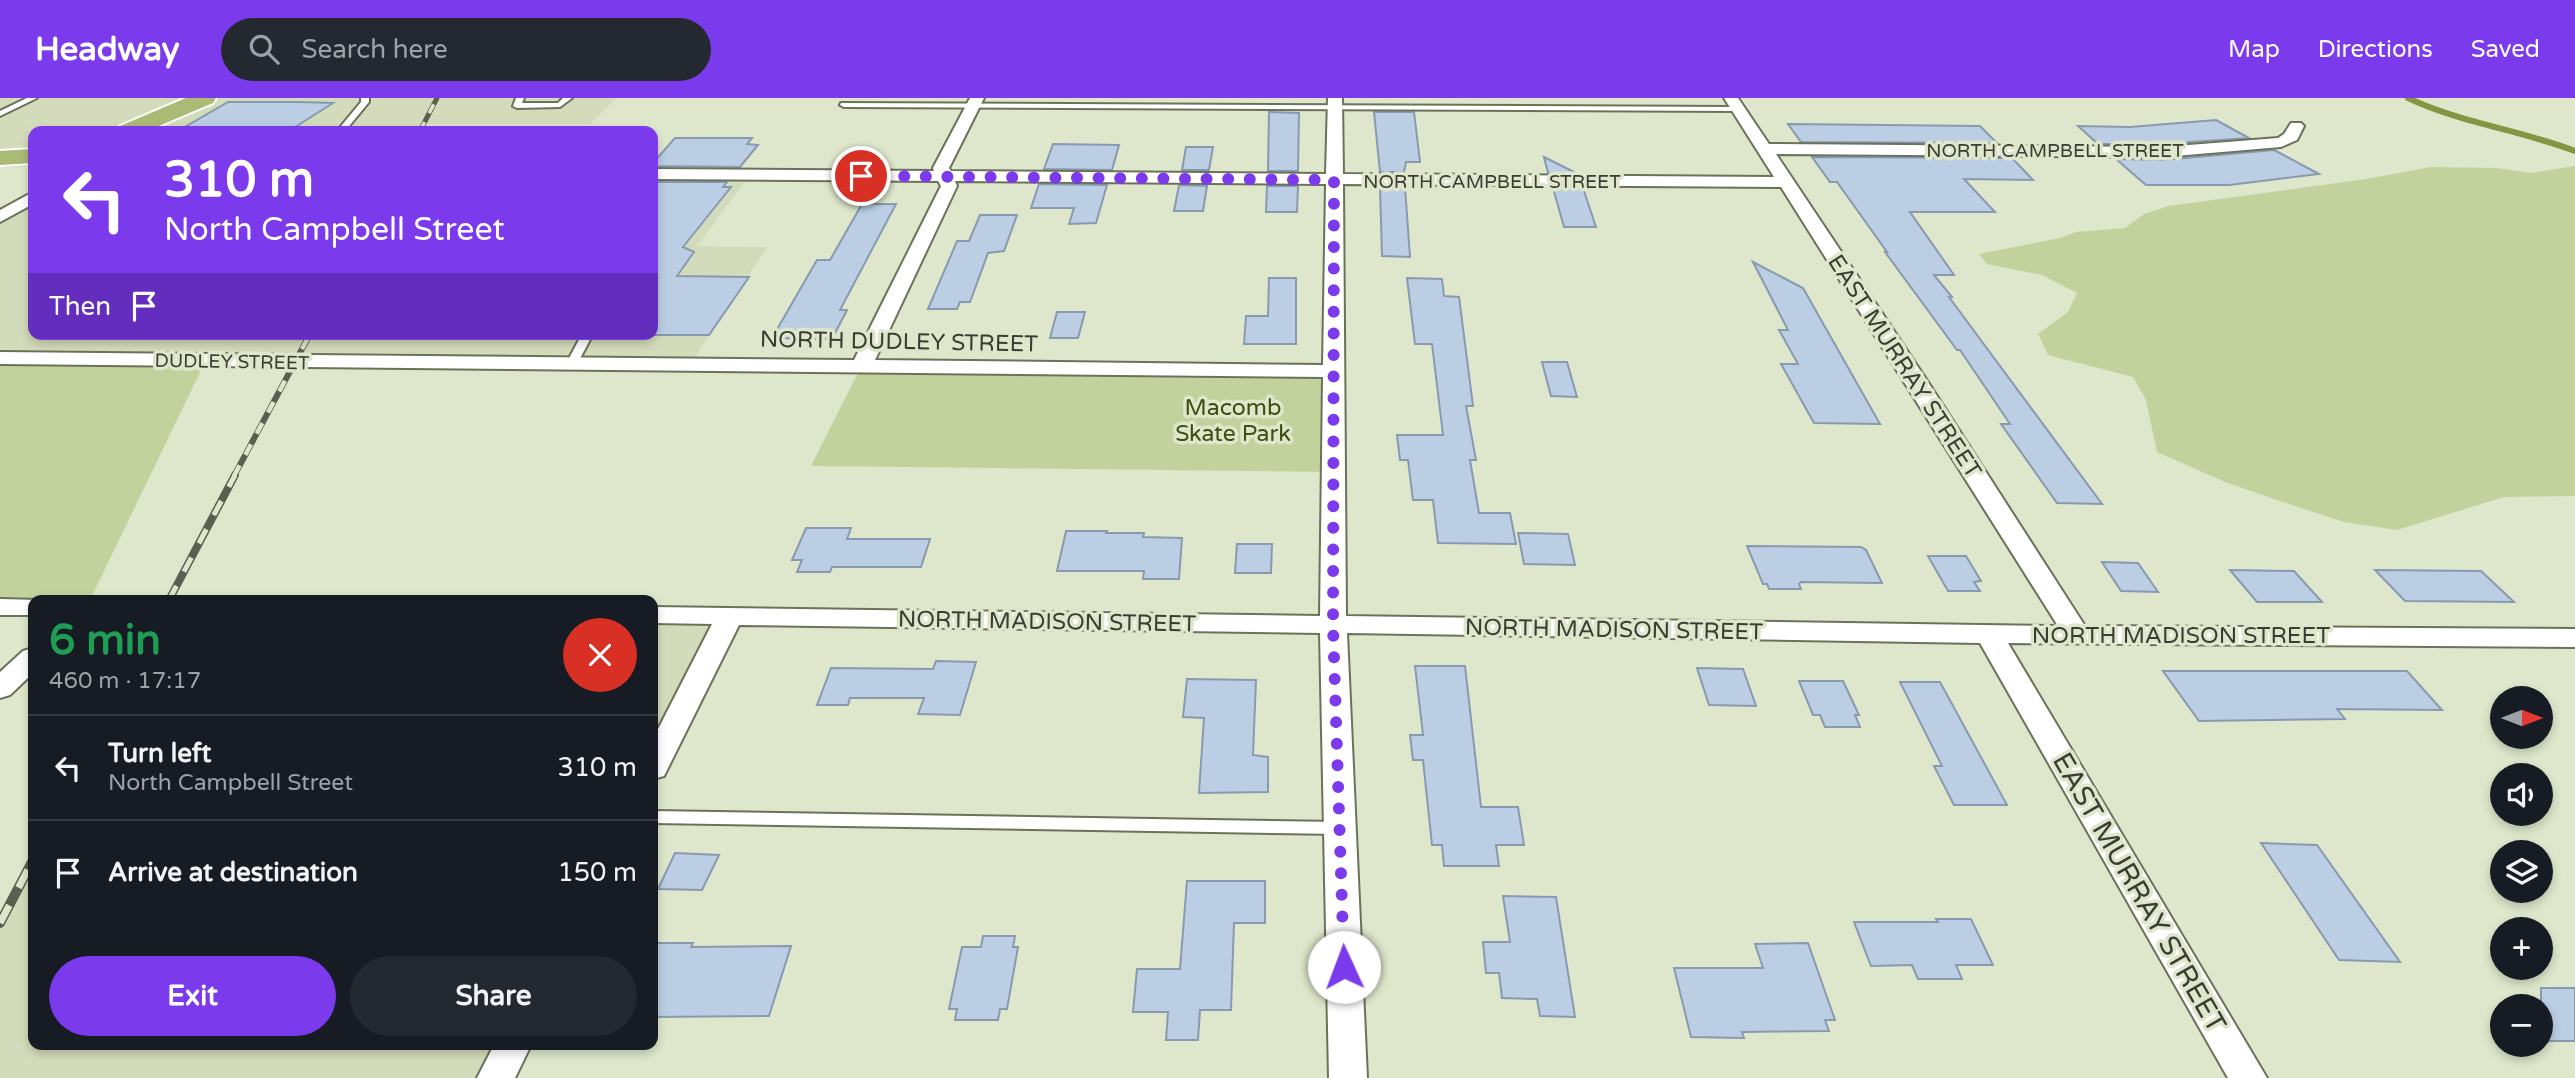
<!DOCTYPE html>
<meta charset="utf-8">
<style>
body{margin:0;font-family:"Varela Round",sans-serif;background:#242831;color:#f1f3f6;height:100vh;display:flex;flex-direction:column;font-size:26px;white-space:nowrap}
*{box-sizing:border-box;margin:0}
p{font-size:23px;color:#9ea1a6}
.icon{flex:none;width:38px;height:38px;fill:none;stroke:currentColor;stroke-width:2;stroke-linecap:round;stroke-linejoin:round}
.map{position:relative;flex:1;overflow:hidden}
.side{position:absolute;left:28px;top:497px;width:630px;height:455px;display:flex;flex-direction:column;background:#171b24;border-radius:14px;box-shadow:0 4px 10px #0003}
.side>*{flex:none}
.guide{position:absolute;left:28px;top:28px;width:630px;height:214px;border-radius:14px;box-shadow:0 4px 10px #0003;background:#7c3aed;color:#fff;overflow:hidden}
.needle{width:46px;rotate:90deg}
.tools{position:absolute;left:2490px;top:588px;display:grid;gap:14px}
.tools a{display:grid;place-items:center;width:63px;height:63px;border-radius:50%;background:#171b24;box-shadow:0 4px 10px #0003;font-size:35px}
.pin{position:absolute;display:grid;place-items:center;width:60px;height:60px;color:#fff;margin:-30px;border:4px solid #fff;border-radius:50%;box-shadow:0 2px 7px #0007}
.me{position:absolute;width:77px;margin:-38px;rotate:358deg;stroke-linejoin:round;filter:drop-shadow(0 0 5px #0008)}
.turn{display:flex;align-items:center;gap:24px;height:147px;padding:0 21px;font-size:32px}
.turn .icon{width:91px;height:91px;stroke-width:2.5}
.turn b{display:block;font-size:49px;line-height:60px}
.then{display:flex;align-items:center;height:66px;padding:0 21px;background:#0003;gap:14px;font-size:26px}
.round{display:grid;place-items:center;flex:none;width:74px;height:74px;border-radius:37px;background:#242831}
.summary{display:flex;align-items:center;justify-content:space-between;height:119px;padding:0 21px}
h1{font-size:42px;font-weight:700;line-height:52px;color:#1e9e55}
.cta{display:flex;gap:14px;margin-top:auto;padding:14px 21px}
.cta a{flex:1;height:80px;border-radius:42px;background:#7c3aed;color:#fff;font-size:28px;font-weight:700;line-height:80px;text-align:center}
.cta a+a{background:#242831;color:#f1f3f6}
ul{padding:0;list-style:none}
li{display:flex;align-items:center;gap:21px;height:105px;padding:0 21px;border-top:2px solid #363941}
li div{flex:1}
li b{display:block;font-size:26px}
li em{font-style:normal}
header{display:flex;align-items:center;gap:42px;box-sizing:border-box;height:98px;padding:0 35px;background:#7c3aed;color:#fff}
header strong{font-size:33px}
nav{display:flex;gap:38px;margin-inline-start:auto;font-size:24px}
.search{width:490px;height:63px;background:#242831;display:flex;align-items:center;gap:18px;box-sizing:border-box;padding:0 24px;border-radius:38px;color:#9ea1a6;font-size:26px}
.map>svg:first-child{display:block}
</style>
<header>
<strong>Headway</strong>
<div class="search"><svg class="icon" aria-label="search" viewBox="0 0 24 24"><circle cx="10" cy="10" r="6"/><path d="M15 15l6 6"/></svg>Search here</div>
<nav><a>Map</a><a>Directions</a><a>Saved</a></nav>
</header>
<div class="map">
<svg width="2575" height="980" viewBox="0 0 2575 980">
<rect width="100%" height="100%" fill="#dee7cb"/>
<path fill="#d3dcba" d="M0,0h434l-17,33h-384v36h-33z
M437,0h180l-27,26h-166z
M653,76l97,1 -53,71 70,1 -77,118 -690,-7v-141l33,-20v137h620z
M653,517l77,1 -77,152z
M33,762v185h480l-17,33h-496v-155z"/>
<path fill="#c3d29d" d="M2575,68v330l-71,1 -107,33 -53,-8 -70,-23 -49,-17 -68,-30 -11,-52 -13,-23 -85,-22 -10,-21 30,-22 9,-19 -35,-18 -55,-11 -8,-10 81,-16 16,-6 49,-4 19,-14 24,-8 198,-27 65,-12 66,1 33,5z
M0,260l206,2 -116,240h-57v7h-33z
M861,269l473,4v101l-523,-6z"/>
<g fill="none" stroke-linecap="round" stroke-linejoin="round">
<path stroke="#839743" stroke-width="6" d="M2408,0c53,25 112,32 167,53"/>
</g>
<path fill="#bbcee4" stroke="#879aaf" stroke-width="2" d="M228,4h72l33,1 -44,28h-111z
M1269,14l30,1 -1,58h-30z
M1374,14h40l6,50h-14l-2,10h-24z
M2216,22l33,18 -86,6h-65l-20,-18 52,1z
M1788,26l192,2 17,17 -196,-1z
M675,40h77l-5,6 11,1 -18,22 -87,-1v-3z
M1053,46l66,1 -7,25 -68,-1z
M1186,49h27l-4,23h-27z
M2274,52l45,24 -90,11h-83l-30,-26 47,1z
M1544,59l32,16h-28z
M1812,59l200,1 21,22 -69,-1 31,33h-85l44,63h-20l18,22h-3l153,207 -45,-1 -56,-79h9l-50,-74h-3l-72,-98h2l-50,-70h-7z
M653,84h74l-4,5h8l-48,60 11,5 -17,24 72,1 -40,58h-56z
M1039,86l68,1 -11,38 -27,1 5,-16h-43z
M1179,87l28,1 -4,25h-29z
M1267,88h31l-1,26h-31z
M1380,89h25l5,70 -28,-1z
M1553,90h30l13,39h-32z
M862,106h34l-56,106h7l-15,29 -60,-1 45,-78h13z
M980,117h37l-13,36 -16,2 -18,49h-10l-3,7h-29l29,-68h12z
M1753,164l50,26 77,136 -66,-1 -33,-59h17l-19,-34h9z
M1269,180h27v66h-52l2,-28h22z
M1407,180l35,1 2,17 15,1 14,109h-7l10,54h-6l9,53h31l6,31 -78,-1 -5,-43h-20l-5,-40h-8l-3,-25h46l-11,-91h-17z
M1057,214h28l-7,26h-28z
M1542,264h25l10,35 -26,-1z
M806,430h45l-4,11h83l-9,28h-89l-2,5h-33l5,-12h-10z
M1066,433h41l-1,2h38l-1,4 39,1 -3,41h-36l1,-8h-87z
M1518,435l50,1 7,31 -51,-1z
M1237,446h35l-1,29h-36z
M1747,448l114,1 5,3 16,33 -81,-1 -2,2 2,5h-32l-2,-5h-4z
M1928,458h38l15,25 -7,1 6,9h-32z
M2102,464l36,1 20,29 -37,-1z
M2230,472l64,1 28,31h-65z
M2375,472l106,1 33,31 -109,-1z
M936,563l40,1 -16,53 -42,-1 6,-16h-74l-2,7h-31l14,-37 102,1z
M1415,568h50l16,141h37l6,38h-28l3,21h-55l-2,-21h-10l-9,-85h-10l-3,-25h13z
M1697,570l46,1 13,37 -47,-1z
M2163,573h244l35,39 -105,-1 8,10 -146,2z
M1187,581l69,1 -3,75 15,2v35l-69,1 5,-75 -21,-1z
M1799,583h44l16,34h-4l5,12h-35l-5,-12h-7z
M1900,584h40l67,123h-53l-20,-39h8z
M2261,745l56,2 83,117 -61,-2z
M675,755l44,2 -17,35 -44,-1z
M1187,783h78v42h-31l-3,87h-31l-2,30h-32l2,-28h-35l4,-43h43z
M1503,798l53,1 19,120 -35,-1 -3,-17 -35,-1 -3,-25h-13l-3,-31h27z
M1936,821h35l22,46h-37l6,14h-44l-6,-14 -41,1 -17,-44h84z
M983,838h32l-2,11h5l-11,62h-7l-2,11h-43l2,-11h-8l13,-62h19z
M653,845h40l-2,4 100,-1 -22,70 -116,1z
M1808,845l27,77h-10l4,11 -87,1 2,6 -53,-1 -17,-69h89l-8,-24z
M2541,890h34v53h-34z"/>
<g fill="none" stroke-linecap="round" stroke-linejoin="round">
<g stroke="#6b725a" stroke-width="4">
<path id="lane" d="M27,0h10l-37,18v-5z
M361,0h8v4l-24,29h-8l24,-29z
M516,0h8l-2,5h36l5,-5h9l-12,9 -43,1 -4,-2z
M841,5l897,4 4,2 -4,2 -894,-4 -4,-2z
M582,236h11l-17,32h-8l-2,-2z
M653,713l687,11 6,2 2,4 -2,4 -6,2 -687,-11z"/>
</g>
<g stroke="#6b725a" stroke-width="4">
<path id="street" d="M970,0h14l-35,70 2,3 375,3 2,-76h14l1,76 431,3 -50,-79h14l31,46 394,3 115,-9 6,-4 7,-11h10l3,3 -7,14 -16,7 -118,10 -387,-3 152,228 157,244 490,3v18l-567,-4 259,435h-39l-248,-435 -633,-10 20,445h-38l-9,-445 -581,-8 -71,143 -4,8 -11,3v-40l59,-115 -59,-1v-16l667,9 3,-239 -1323,-13v-12l854,8 87,-174 -3,-5 -285,-2v-10l281,2 -1,-3zM955,83l371,3 -3,181 -448,-5 82,-174zM1343,86l438,3 277,439 -712,-10z
M33,94v12l-33,18v-12z
M0,501l39,1h-6v15h-33z
M33,550v25l-23,22 -10,3v-26l23,-21z
M494,947h37l-16,33h-38z"/>
</g>
<g stroke="#fff" stroke-width="4">
<path id="highway" d="M186,0h30l-3,5 -66,28h-30l3,-5z
M33,51v14l-33,2v-14z"/>
</g>
<use href="#lane" fill="#fff" fill-rule="evenodd"/>
<use href="#street" fill="#fff" fill-rule="evenodd"/>
<use href="#highway" fill="#a9bb74" fill-rule="evenodd"/>
<g stroke="#5b5f51" stroke-width="5">
<path id="rail-far3" d="M420,33l17,-33"/>
</g>
<g stroke="#5b5f51" stroke-width="6">
<path id="rail-far2" d="M234,378l76,-142"/>
</g>
<g stroke="#5b5f51" stroke-width="8">
<path id="rail-far1" d="M169,502l66,-125"/>
</g>
<g stroke="#5b5f51" stroke-width="10">
<path id="rail" d="M0,825l33,-63"/>
</g>
<use href="#rail-far3" stroke="#dee7cb" stroke-width="3.5" stroke-dasharray="10" stroke-linecap="butt"/>
<use href="#rail-far2" stroke="#dee7cb" stroke-width="4.5" stroke-dasharray="12" stroke-linecap="butt"/>
<use href="#rail-far1" stroke="#dee7cb" stroke-width="5" stroke-dasharray="16" stroke-linecap="butt"/>
<use href="#rail" stroke="#dee7cb" stroke-width="7" stroke-dasharray="20" stroke-linecap="butt"/>
</g>
<g fill="none" stroke-linecap="round" stroke-linejoin="round">
<path stroke="#7c3aed" stroke-width="12" stroke-dasharray="0 21.6" d="M861,78l473,4 -1,446 11,341"/>
</g>
<g text-anchor="middle" stroke-width="7" stroke-linejoin="round" paint-order="stroke">
<g font-size="19" fill="#3a3d33" stroke="#dee7cb">
<text x="2055" y="59">NORTH CAMPBELL STREET</text>
<text x="1492" y="90">NORTH CAMPBELL STREET</text>
<text transform="translate(232 263) rotate(1)" y="7">DUDLEY STREET</text>
</g>
<g font-size="23" fill="#3a3d33" stroke="#dee7cb">
<text transform="translate(899 243) rotate(1)" y="8">NORTH DUDLEY STREET</text>
<text transform="translate(1905 268) rotate(57)" y="8">EAST MURRAY STREET</text>
<text transform="translate(1047 523) rotate(1)" y="8">NORTH MADISON STREET</text>
<text transform="translate(1614 531) rotate(1)" y="8">NORTH MADISON STREET</text>
<text x="2181" y="545">NORTH MADISON STREET</text>
</g>
<g font-size="23" fill="#414d0e" stroke="#dee7cb">
<text x="1233" y="317">Macomb<tspan x="1233" dy="26">Skate Park</tspan></text>
</g>
<g font-size="28" fill="#3a3d33" stroke="#dee7cb">
<text transform="translate(2140 794) rotate(60)" y="10">EAST MURRAY STREET</text>
</g>
</g>
</svg>
<div class="tools">
<a><svg class="needle" viewBox="-14 -14 28 28"><path d="M0-13l5 13h-10z" fill="#e53935"/><path d="M0 13l5-13h-10z" fill="#9ea1a6"/></svg></a>
<a><svg class="icon" aria-label="sound" viewBox="0 0 24 24"><path d="M4 9h4l5-4v14l-5-4H4zM17 9q2 3 0 6"/></svg></a>
<a><svg class="icon" aria-label="layers" viewBox="0 0 24 24"><path d="M12 4l9 5-9 5-9-5zM3 14l9 5 9-5"/></svg></a>
<a>+</a>
<a>−</a>
</div>
<div class="pin" style="left:861px;top:78px;background:#d93025"><svg class="icon" aria-label="arrive" viewBox="0 0 24 24"><path d="M6 21V4h12l-3 4 3 4H6"/></svg></div>
<svg class="me" style="left:1344px;top:869px" viewBox="-20 -20 40 40"><circle r="19" fill="#fff"/><path d="M0-13L10 11 0 6-10 11z" fill="#7c3aed"/></svg>
<div class="guide">
<div class="turn"><svg class="icon" aria-label="left" viewBox="0 0 24 24"><path d="M17 20v-9H6M10 6l-5 5 5 5"/></svg><div><b>310 m</b>North Campbell Street</div></div>
<div class="then">Then<svg class="icon" aria-label="arrive" viewBox="0 0 24 24"><path d="M6 21V4h12l-3 4 3 4H6"/></svg></div>
</div>
<section class="side">
<div class="summary"><div><h1>6 min</h1><p>460 m · 17:17</p></div><a class="round" style="background:#d93025;color:#fff"><svg class="icon" aria-label="close" viewBox="0 0 24 24"><path d="M6 6l12 12M18 6L6 18"/></svg></a></div>
<ul>
<li><svg class="icon" aria-label="left" viewBox="0 0 24 24"><path d="M17 20v-9H6M10 6l-5 5 5 5"/></svg><div><b>Turn left</b><p>North Campbell Street</p></div><em>310 m</em></li>
<li><svg class="icon" aria-label="arrive" viewBox="0 0 24 24"><path d="M6 21V4h12l-3 4 3 4H6"/></svg><div><b>Arrive at destination</b></div><em>150 m</em></li>
</ul>
<div class="cta"><a>Exit</a><a>Share</a></div>
</section>
</div>
